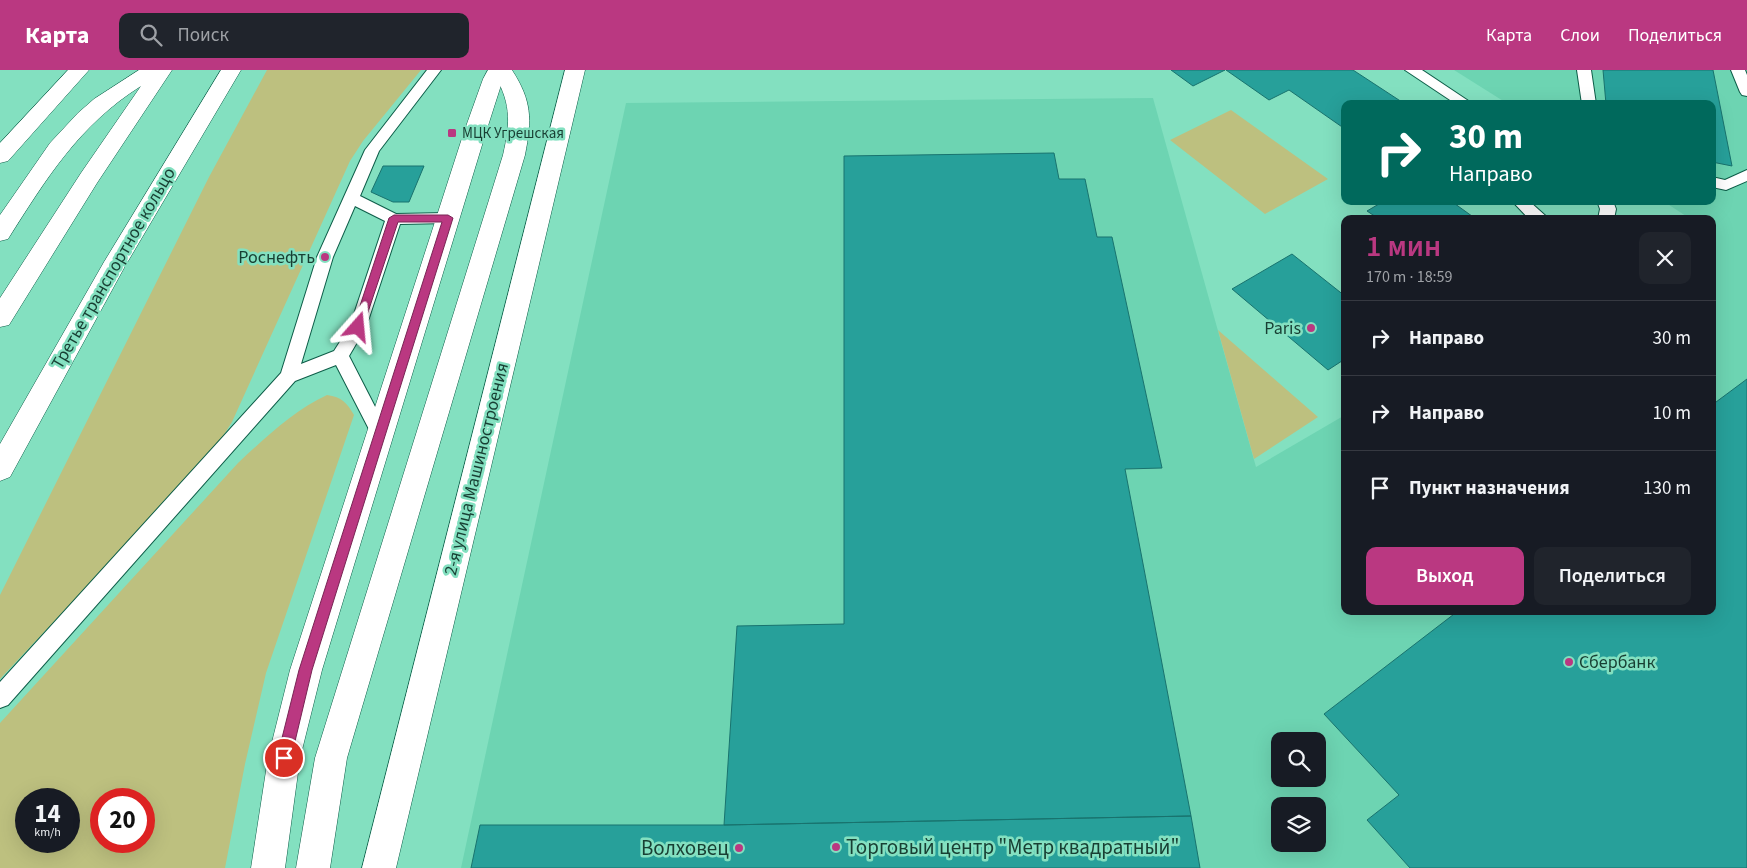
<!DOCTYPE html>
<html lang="ru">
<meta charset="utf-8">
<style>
body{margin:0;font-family:"Source Sans 3",sans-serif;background:#20242c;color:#f1f3f6;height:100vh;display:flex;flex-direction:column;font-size:19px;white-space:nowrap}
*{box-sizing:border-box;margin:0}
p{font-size:16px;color:#9ea1a6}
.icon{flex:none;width:28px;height:28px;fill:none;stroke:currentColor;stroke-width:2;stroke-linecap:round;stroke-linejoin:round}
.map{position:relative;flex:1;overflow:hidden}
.details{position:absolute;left:1341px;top:145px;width:375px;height:400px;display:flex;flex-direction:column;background:#171b24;border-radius:10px;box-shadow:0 5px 20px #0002}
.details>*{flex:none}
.guide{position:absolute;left:1341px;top:30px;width:375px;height:105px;border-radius:10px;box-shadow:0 5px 20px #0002;background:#00695c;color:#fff;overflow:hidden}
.tools{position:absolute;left:1271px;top:662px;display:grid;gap:10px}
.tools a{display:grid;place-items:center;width:55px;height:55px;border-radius:10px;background:#171b24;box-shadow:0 5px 20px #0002;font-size:25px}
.speed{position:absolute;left:15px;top:718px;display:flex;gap:10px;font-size:25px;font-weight:700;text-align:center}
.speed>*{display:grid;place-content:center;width:65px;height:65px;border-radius:50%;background:#171b24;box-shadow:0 5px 20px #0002;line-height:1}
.speed small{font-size:12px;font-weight:400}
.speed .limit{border:8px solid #d22;background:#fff;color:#111}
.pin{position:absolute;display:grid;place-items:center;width:42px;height:42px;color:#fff;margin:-21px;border:2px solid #fff;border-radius:50%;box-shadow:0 1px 5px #0007}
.me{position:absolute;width:55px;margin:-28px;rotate:18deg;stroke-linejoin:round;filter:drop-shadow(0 0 4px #0008)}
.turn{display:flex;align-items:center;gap:18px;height:105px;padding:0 25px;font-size:22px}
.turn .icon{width:65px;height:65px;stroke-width:2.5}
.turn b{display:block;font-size:35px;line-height:42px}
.round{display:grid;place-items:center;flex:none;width:52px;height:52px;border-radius:10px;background:#20242c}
.head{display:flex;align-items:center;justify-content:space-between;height:85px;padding:0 25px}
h1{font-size:30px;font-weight:600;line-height:38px;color:#ba3881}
.button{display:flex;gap:10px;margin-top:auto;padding:10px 25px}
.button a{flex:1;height:58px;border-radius:10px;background:#ba3881;color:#fff;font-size:20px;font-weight:600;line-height:58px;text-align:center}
.button a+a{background:#20242c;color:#f1f3f6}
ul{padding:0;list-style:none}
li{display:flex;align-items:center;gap:15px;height:75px;padding:0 25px;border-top:1px solid #363941}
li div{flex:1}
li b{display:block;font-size:19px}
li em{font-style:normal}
header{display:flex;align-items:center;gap:30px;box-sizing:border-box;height:70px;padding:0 25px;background:#ba3881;color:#fff}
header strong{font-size:24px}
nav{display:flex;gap:28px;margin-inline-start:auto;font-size:18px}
.search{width:350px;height:45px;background:#20242c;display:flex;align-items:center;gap:12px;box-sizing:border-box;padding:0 18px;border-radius:10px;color:#9ea1a6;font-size:19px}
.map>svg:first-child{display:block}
</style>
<header>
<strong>Карта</strong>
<div class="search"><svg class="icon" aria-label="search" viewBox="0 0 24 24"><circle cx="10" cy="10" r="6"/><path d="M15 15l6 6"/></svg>Поиск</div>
<nav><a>Карта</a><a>Слои</a><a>Поделиться</a></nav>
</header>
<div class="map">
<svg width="1747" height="798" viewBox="0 0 1747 798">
<rect width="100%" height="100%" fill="#83e0c0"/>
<path fill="#6dd4b2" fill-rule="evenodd" d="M1454,0h293v798h-1286l165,-765 527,-5 103,369 89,-52v196h367v-392h-30l4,-3 -23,-15h49v-97h-204zM1280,671h38v38h-38zM1280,736h38v38h-38z"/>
<path fill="#bdc07f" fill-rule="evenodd" d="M267,0h154l-58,71 -13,20 -118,261 -14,22 -19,23 -199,212v-84l209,-418z
M1231,40l97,69 -63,35 -95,-74z
M1218,260l100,87 -64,42z
M327,325c15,2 20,8 27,20l-88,258 -21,91 -20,104h-225v-145l238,-260c27,-25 56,-53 89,-68zM26,729h43v42h-43zM101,729h43v42h-43z"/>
<path fill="#27a09a" stroke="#19736e" d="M1171,0h54l-32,16z
M1226,0h127l52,34h-60v25l-56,-39 -20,10z
M1603,0h110l19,96 -20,-4v-58h-106z
M1054,83l5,26h26l12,58h15l50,231 -37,1 66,347 -467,9 13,-199 107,-2v-468z
M383,96h41l-15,36h-16l-22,-10z
M1384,131h67l25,18h-97l-12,-8z
M1292,184l53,42v63l-17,11 -96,-81z
M1747,309v489h-337l-43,-48 32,-25 -75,-81 134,-103h254v-206z
M1191,746l9,52h-729l9,-43h244z"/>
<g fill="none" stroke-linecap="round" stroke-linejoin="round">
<g stroke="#0d5d48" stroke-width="2">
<path id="service" d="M427,0h14l-62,81 -19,45 36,18 52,-1 6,1 2,4 -2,4 -6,1 -48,1 -34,103 -17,29 40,78 -3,5 -6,2 -6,-2 -38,-74 -41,16 -287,324 -8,3v-26l281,-309 36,-116 48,-107zM355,136l30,15 -35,105 -16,25 -33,13 32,-107z
M1405,0h17l51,34h-17z
M1577,0h14l5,34h-14z
M1731,0h14l2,5v21l-5,-1 -2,-3z
M1747,100v11l-21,9 -14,-3v-10l13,3z
M1512,131h17l20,18h-20z
M1597,131h16l3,8 -2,10h-16l2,-10z"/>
</g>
<g stroke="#0d5d48" stroke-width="1">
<path id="secondary" d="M488,0h20l-5,9 -17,53 -164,538 -22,88 -15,110h-34l17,-110 22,-88 174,-538 19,-53z"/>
</g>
<g stroke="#0d5d48" stroke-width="1">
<path id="primary" d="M68,0h21l-81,91 -8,2v-20z
M139,0h33l-75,113 -88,142 -9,2v-29l81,-125 60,-87c-62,39 -95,93 -133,153l-8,2v-26l50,-72 28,-30 16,-14z
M221,0h20l-117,198 -114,209 -10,4v-37l104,-182z
M492,0h20c20,31 20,49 13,85l-178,603 -17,110h-34l19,-110 188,-603c8,-35 8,-53 -11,-85z
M565,0h20l-189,798h-34z"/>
</g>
<use href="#service" fill="#fff" fill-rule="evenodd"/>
<use href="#secondary" fill="#fff" fill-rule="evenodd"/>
<use href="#primary" fill="#fff" fill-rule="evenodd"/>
</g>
<path fill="#ba3881" stroke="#792454" d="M394,145h54l5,3 -141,452 -21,88 -2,5 -5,2 -5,-2 -2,-5 22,-88 143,-448h-44l-35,105 -5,4 -4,-1 -1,-3 36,-109z"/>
<g fill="#ba3881" stroke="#83e0c0" stroke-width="2">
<rect x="447" y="58" width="10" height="10" rx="2.5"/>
<circle cx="325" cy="187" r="5"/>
<circle cx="1311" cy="258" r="5"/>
<circle cx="1569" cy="592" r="5"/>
<circle cx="836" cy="777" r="5"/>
<circle cx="739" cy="778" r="5"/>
</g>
<g text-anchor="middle" stroke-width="5" stroke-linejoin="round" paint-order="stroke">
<g font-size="15" fill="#183f33" stroke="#83e0c0" text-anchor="start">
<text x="462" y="68">МЦК Угрешская</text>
</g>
<g font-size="18" fill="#183f33" stroke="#83e0c0" text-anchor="end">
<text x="315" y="193">Роснефть</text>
<text x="1301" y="264">Paris</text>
<text x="1579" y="598" text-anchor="start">Сбербанк</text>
</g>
<g font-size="18" fill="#183f33" stroke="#83e0c0">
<text transform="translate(113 198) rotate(-60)" y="6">Третье транспортное кольцо</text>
<text transform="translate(476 399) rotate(-76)" y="6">2-я улица Машиностроения</text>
</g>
<g font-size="21" fill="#183f33" stroke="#83e0c0" text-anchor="start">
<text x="846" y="784">Торговый центр "Метр квадратный"</text>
<text x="729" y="785" text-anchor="end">Волховец</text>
</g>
</g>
</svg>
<div class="tools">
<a><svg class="icon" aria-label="search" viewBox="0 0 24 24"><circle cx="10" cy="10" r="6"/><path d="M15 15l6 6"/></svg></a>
<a><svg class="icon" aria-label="layers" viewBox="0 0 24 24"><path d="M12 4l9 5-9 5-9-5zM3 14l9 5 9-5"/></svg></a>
</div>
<div class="speed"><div>14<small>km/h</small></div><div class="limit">20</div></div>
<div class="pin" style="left:284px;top:688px;background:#d93025"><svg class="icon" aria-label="arrive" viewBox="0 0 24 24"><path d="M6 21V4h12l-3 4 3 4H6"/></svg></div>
<svg class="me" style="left:358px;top:257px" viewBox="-20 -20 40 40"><path d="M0-17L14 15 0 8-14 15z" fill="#ba3881" stroke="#fff" stroke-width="4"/></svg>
<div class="guide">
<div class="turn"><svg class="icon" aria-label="right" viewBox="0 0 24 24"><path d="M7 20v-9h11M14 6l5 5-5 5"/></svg><div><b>30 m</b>Направо</div></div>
</div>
<section class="details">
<div class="head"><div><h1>1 мин</h1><p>170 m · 18:59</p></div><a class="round"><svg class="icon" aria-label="close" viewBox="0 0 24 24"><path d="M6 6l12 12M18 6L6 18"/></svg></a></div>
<ul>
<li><svg class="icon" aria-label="right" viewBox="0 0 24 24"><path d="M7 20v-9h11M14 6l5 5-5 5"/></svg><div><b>Направо</b></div><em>30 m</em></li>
<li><svg class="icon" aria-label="right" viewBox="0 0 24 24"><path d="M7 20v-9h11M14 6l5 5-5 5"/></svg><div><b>Направо</b></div><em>10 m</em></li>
<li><svg class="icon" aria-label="arrive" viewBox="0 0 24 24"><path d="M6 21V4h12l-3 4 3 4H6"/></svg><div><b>Пункт назначения</b></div><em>130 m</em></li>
</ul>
<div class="button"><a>Выход</a><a>Поделиться</a></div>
</section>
</div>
